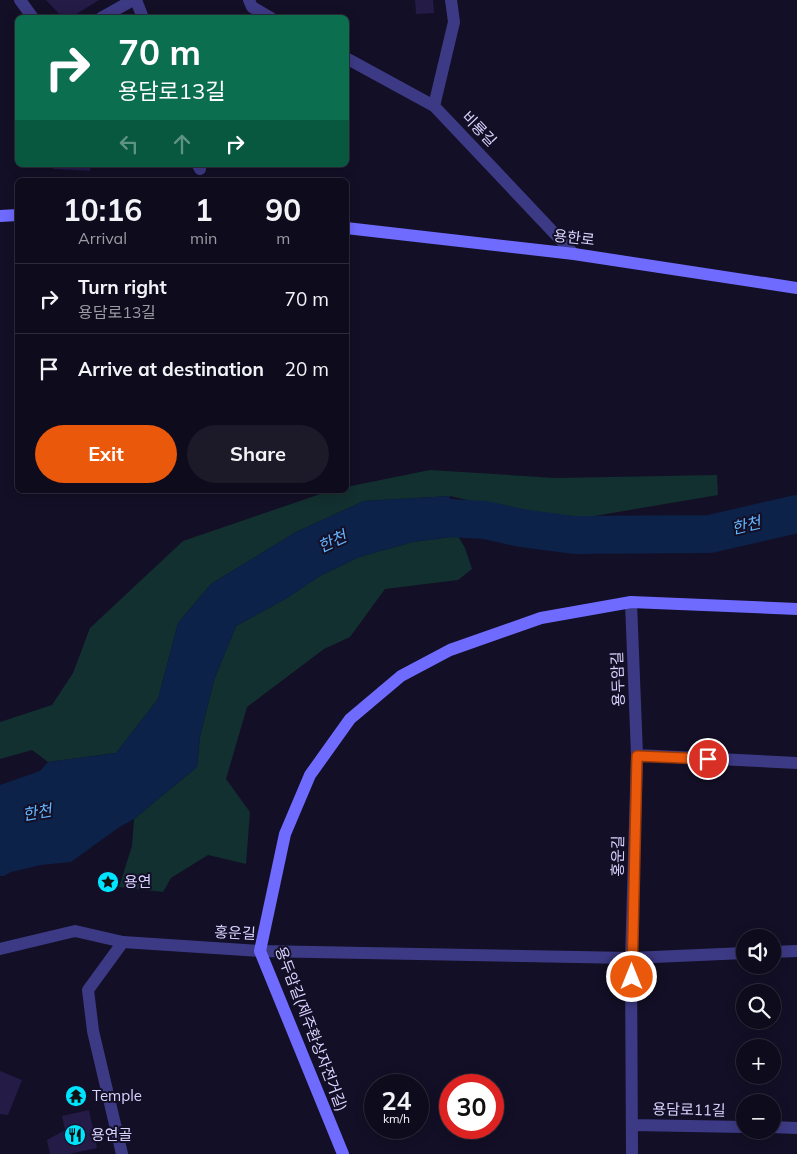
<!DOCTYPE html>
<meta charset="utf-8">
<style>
body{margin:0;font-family:Mulish,"Noto Sans KR",sans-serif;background:#1c1929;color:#f1f3f6;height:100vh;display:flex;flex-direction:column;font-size:19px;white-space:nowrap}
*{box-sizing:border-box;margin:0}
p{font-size:16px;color:#9b9ba3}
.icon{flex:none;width:28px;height:28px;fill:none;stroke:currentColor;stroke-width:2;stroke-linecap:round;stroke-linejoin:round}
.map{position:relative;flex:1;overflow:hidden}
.panel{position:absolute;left:15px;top:178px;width:334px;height:315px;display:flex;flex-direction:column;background:#0e0b1c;border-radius:8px;box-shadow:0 2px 12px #0003,0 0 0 1px #2e2b3b}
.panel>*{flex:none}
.guide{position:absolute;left:15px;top:15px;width:334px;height:152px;border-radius:8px;box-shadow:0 2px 12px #0003,0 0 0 1px #2e2b3b;background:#0b6e4f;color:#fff;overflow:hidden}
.controls{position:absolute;left:736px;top:929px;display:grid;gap:10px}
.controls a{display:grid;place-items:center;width:45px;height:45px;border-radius:50%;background:#0e0b1c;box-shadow:0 2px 12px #0003,0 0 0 1px #2e2b3b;font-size:25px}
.speed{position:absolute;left:364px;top:1074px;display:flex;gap:10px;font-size:25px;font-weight:700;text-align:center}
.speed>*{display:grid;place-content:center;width:65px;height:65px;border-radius:50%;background:#0e0b1c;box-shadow:0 2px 12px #0003,0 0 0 1px #2e2b3b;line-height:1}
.speed small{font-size:12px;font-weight:400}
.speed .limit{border:8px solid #d22;background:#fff;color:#111}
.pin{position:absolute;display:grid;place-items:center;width:42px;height:42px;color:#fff;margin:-21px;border:2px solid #fff;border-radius:50%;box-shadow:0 1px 5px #0007}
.me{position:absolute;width:55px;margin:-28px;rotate:0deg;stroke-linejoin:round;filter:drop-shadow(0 0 4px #0008)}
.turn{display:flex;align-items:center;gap:18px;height:105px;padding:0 20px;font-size:22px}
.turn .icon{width:65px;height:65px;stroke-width:2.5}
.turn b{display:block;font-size:35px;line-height:42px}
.lanes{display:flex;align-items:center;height:48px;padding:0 20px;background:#0003;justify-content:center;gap:25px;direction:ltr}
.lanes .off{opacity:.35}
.eta{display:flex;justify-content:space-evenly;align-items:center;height:85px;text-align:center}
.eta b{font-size:30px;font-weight:700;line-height:35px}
.button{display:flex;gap:10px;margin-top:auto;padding:10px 20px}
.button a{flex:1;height:58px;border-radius:30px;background:#ea580c;color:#fff;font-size:20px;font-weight:700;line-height:58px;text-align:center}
.button a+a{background:#1c1929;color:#f1f3f6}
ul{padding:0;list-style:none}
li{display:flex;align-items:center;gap:15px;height:70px;padding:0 20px;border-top:1px solid #2e2b3b}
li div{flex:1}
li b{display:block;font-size:19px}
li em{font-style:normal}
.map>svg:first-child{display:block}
</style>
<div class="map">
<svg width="797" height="1154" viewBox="0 0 797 1154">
<rect width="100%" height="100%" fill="#130f26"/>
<path fill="#12302f" d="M430,470l125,8 162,-3 1,20 -159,27 -109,-26 -86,5 -68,31 -85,52 -33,39 -20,76 -42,54 -68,9 -16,-12 -32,9v-37l52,-17 21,-32 17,-45 93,-87 149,-51h14v-3z
M458,536l7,12 7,21 -14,11 -73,9 -35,48 -26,12 -77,58 -21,72 24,33 -4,52 -38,-9 -37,23 -8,14 -44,-5 13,-41 2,-27 63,-52 3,-31 14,-56 22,-54 51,-28 33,-22 39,-19 54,-15z"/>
<path fill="#0c2248" d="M450,496v22l8,18 -45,6 -54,15 -39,19 -33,22 -51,28 -22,54 -14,56 -3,31 -63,52 -16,9 -47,34 -30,3 -30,7 -7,4h-4v-91l40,-14 8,-9 68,-9 42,-54 20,-76 33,-39 85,-52 68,-31z"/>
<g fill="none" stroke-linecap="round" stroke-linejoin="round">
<path stroke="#0c2248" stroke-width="38" d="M398,520l52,-2 35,2 36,8 53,7 136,-1 87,-20"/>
</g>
<path fill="#241b47" d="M46,0h53l-29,18h-7z
M415,0h18l1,13 -18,1z
M53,165h38l-1,6 -37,-2z
M0,1071l22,9 -14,35 -8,-1z
M89,1110l8,38 -28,6h-19l-3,-14 18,-10 -3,-14z"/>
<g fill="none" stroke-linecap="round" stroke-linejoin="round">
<path stroke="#3d3a85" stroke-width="12" d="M20,0l13,18
M136,0l7,18
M249,0l3,7 19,11
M451,0l3,22 -20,84 140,148
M101,18l32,-18
M346,58l88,48
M198,165l2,4
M631,602l6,153 -6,203 1,196
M637,755l160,8
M0,949l75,-18 48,11 137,9 371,7 114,-5
M772,952l25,-1
M632,1125l113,2
M772,1127l25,1
M122,1154l-29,-123 -5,-41 35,-48"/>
<path stroke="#6f6bff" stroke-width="12" d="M0,216l18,-1
M346,228l228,26 223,34
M343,1154l-83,-203 25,-117 25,-59 40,-56 51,-43 49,-26 91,-32 90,-16 166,7"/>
</g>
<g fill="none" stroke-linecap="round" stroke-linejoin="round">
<g stroke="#983908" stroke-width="12">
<path id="route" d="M632,977l5,-221 71,3"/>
</g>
<use href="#route" stroke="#ea580c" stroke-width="9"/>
</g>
<defs>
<g id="sight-disc" transform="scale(1.125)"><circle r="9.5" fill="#00e5ff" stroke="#130f26"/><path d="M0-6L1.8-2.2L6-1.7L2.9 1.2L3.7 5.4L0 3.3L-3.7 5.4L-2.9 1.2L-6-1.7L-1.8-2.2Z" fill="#111"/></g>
<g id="temple-disc" transform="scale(1.125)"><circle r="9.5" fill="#00e5ff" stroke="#130f26"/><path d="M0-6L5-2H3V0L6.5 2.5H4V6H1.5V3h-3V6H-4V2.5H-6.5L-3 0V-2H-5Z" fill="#111"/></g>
<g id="restaurant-disc" transform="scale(1.125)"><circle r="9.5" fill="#00e5ff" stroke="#130f26"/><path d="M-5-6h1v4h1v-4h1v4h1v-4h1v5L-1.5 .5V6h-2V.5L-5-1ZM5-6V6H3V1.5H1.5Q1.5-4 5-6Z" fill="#111"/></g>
</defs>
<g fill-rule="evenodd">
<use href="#sight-disc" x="108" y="882"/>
<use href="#temple-disc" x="76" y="1096"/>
<use href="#restaurant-disc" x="75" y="1135"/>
</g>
<g text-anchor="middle" stroke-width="4" stroke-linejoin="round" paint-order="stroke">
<g font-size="15" fill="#d9d4ff" stroke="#130f26">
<text transform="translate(479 129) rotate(46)" y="5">비룡길</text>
<text transform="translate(574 238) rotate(7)" y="5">용한로</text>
<text transform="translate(618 679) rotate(-92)" y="5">용두암길</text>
<text transform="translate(618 856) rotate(-89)" y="5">홍운길</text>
<text transform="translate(235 933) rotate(3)" y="5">홍운길</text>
<text transform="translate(311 1029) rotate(69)" y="5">용두암길(제주환상자전거길)</text>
<text transform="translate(689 1110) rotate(1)" y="5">용담로11길</text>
</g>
<g font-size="15" fill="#d9d4ff" stroke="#130f26" text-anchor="start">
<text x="124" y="887">용연</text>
<text x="92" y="1101">Temple</text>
<text x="91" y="1140">용연골</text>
</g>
<g font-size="16" font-style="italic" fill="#62b6ff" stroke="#130f26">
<text transform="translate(746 525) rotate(-13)" y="6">한천</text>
<text transform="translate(332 541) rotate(-25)" y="6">한천</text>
<text transform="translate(37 812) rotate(-10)" y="6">한천</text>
</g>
</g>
</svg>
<div class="controls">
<a><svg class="icon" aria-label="sound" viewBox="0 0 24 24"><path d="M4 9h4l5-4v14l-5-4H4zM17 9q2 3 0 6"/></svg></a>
<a><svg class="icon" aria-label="search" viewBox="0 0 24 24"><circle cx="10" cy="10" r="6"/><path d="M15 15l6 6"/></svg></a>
<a>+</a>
<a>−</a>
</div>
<div class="speed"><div>24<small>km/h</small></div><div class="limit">30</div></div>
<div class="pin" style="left:708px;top:759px;background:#d93025"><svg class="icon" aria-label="arrive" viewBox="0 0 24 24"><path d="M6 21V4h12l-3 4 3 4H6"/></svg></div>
<svg class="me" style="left:632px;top:977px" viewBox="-20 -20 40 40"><circle r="17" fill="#ea580c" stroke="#fff" stroke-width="3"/><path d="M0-11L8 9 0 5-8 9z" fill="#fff"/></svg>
<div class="guide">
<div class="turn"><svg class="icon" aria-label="right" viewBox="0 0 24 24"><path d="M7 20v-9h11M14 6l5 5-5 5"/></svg><div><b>70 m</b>용담로13길</div></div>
<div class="lanes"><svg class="icon off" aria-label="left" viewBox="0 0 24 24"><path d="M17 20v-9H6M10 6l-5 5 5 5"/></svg><svg class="icon off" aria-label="ahead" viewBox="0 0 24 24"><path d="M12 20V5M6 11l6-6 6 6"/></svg><svg class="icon" aria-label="right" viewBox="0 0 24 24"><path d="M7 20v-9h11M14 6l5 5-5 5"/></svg></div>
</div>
<section class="panel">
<div class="eta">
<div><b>10:16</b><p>Arrival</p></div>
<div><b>1</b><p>min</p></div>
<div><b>90</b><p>m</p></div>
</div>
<ul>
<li><svg class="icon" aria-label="right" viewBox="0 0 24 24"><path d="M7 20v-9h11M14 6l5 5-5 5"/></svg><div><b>Turn right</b><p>용담로13길</p></div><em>70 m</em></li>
<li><svg class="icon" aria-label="arrive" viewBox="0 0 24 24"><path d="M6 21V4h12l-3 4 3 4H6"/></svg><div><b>Arrive at destination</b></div><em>20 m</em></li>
</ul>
<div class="button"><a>Exit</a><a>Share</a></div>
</section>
</div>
